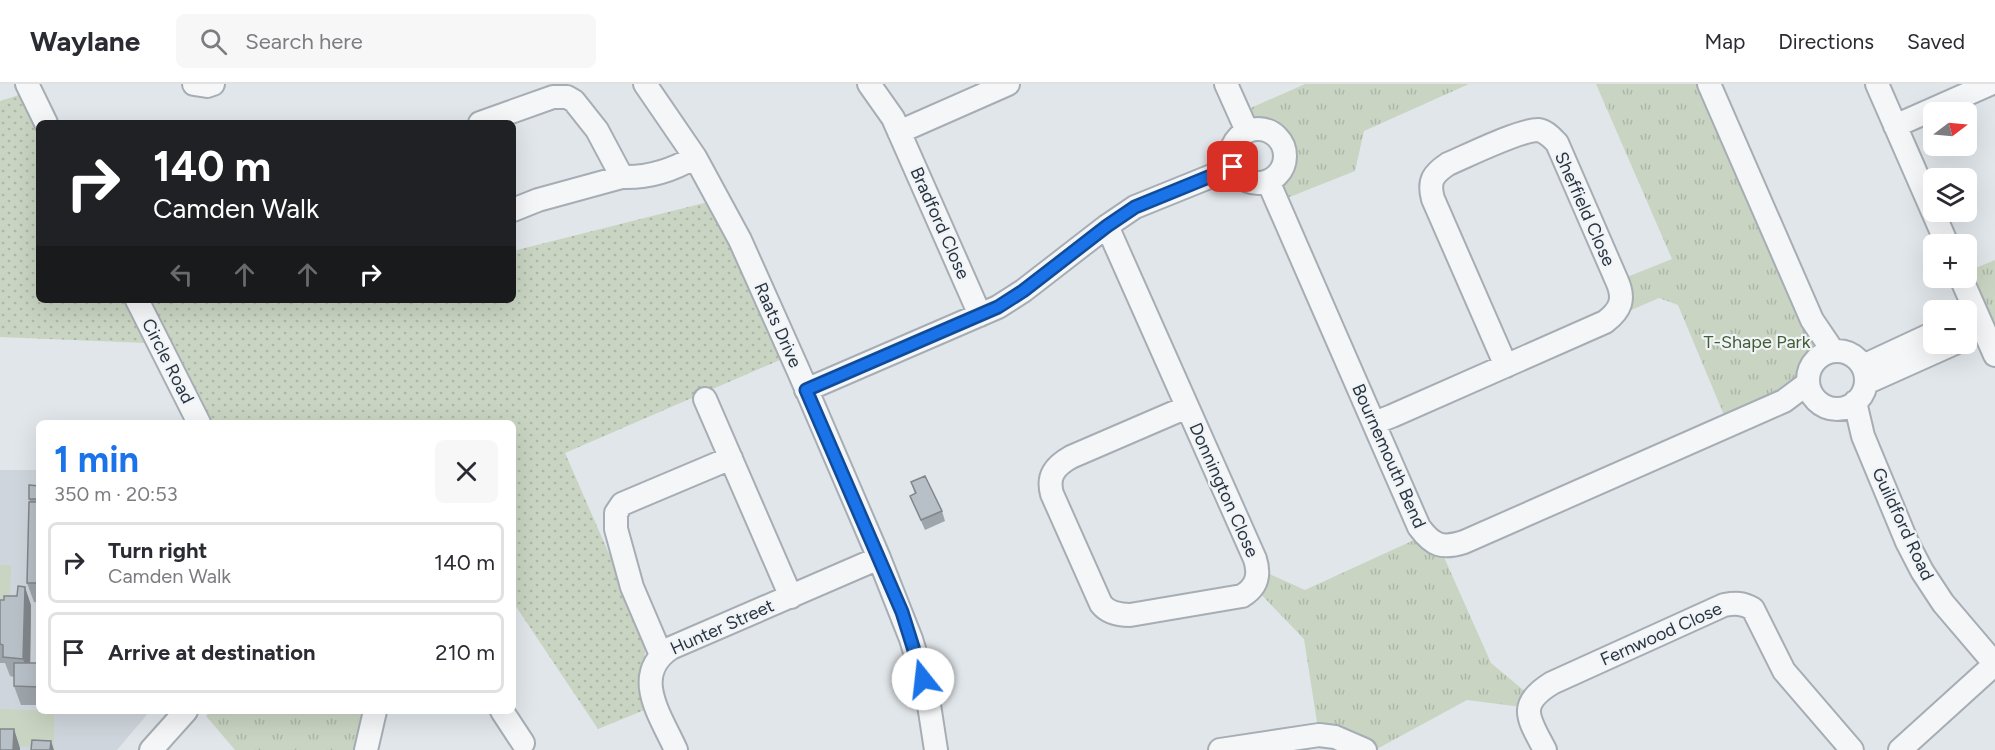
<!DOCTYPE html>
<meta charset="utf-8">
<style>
body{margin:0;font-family:Figtree,sans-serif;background:#f7f7f7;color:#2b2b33;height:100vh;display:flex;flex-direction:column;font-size:22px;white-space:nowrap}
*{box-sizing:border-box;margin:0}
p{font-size:20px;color:#7c7c81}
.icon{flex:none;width:33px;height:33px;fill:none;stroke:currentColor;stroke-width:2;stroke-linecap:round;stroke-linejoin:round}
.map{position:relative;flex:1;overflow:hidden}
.drawer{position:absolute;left:36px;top:336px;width:480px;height:294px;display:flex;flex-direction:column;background:#fff;border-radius:9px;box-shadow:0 6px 24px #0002}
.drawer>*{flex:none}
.hud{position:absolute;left:36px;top:36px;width:480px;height:183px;border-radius:9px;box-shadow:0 6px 24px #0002;background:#202124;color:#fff;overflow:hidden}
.needle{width:39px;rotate:74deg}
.fabs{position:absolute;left:1923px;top:18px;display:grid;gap:12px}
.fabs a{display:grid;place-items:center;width:54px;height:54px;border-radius:9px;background:#fff;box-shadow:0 6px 24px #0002;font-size:30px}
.pin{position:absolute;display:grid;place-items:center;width:51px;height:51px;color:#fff;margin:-26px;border-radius:12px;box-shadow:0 3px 9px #0006}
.me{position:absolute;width:66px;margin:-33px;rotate:344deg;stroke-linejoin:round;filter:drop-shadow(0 0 4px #0008)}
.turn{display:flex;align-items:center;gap:21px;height:126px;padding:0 18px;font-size:27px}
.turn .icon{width:78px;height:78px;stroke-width:2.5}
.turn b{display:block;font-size:42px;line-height:51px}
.lanes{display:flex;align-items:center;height:57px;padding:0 18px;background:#0003;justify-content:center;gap:30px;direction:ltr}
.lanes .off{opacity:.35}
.round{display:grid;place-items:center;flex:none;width:63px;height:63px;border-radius:9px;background:#f7f7f7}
.head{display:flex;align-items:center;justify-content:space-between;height:102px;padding:0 18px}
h1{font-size:36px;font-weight:700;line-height:45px;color:#1a73e8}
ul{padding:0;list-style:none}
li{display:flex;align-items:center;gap:18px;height:81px;margin:0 12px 9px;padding:0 6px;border:3px solid #e1e1e2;border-radius:9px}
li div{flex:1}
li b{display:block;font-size:22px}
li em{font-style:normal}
header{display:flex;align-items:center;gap:36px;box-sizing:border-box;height:84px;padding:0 30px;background:#fff;border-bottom:2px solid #e1e1e2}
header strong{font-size:28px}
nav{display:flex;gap:33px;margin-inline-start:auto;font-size:21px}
.search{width:420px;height:54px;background:#f7f7f7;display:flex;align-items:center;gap:15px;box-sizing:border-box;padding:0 21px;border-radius:9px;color:#7c7c81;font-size:22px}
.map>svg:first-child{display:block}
</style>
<header>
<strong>Waylane</strong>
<div class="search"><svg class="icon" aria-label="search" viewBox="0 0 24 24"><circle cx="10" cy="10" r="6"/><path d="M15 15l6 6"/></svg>Search here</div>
<nav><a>Map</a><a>Directions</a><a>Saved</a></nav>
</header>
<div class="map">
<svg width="1995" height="666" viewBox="0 0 1995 666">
<defs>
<pattern id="grass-dots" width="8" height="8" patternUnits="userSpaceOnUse" patternTransform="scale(1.5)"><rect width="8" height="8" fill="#c9d4c2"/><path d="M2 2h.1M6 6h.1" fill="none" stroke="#adb7a8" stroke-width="1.8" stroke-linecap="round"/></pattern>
<pattern id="park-tufts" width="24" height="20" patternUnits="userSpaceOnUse" patternTransform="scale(1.5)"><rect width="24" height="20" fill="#c9d4c2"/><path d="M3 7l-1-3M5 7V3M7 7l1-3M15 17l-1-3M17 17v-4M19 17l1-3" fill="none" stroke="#adb7a8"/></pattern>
</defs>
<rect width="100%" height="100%" fill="#e1e6ea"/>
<path fill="#cfd5dc" d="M0,386h39v241h111l-33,39h-117z"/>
<path fill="url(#grass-dots)" d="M19,11l20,39v166h85l22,43 -146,-6v-236z
M720,115l69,157 -224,97 83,190c-8,26 -8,40 -1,66l-49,20 -85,-127v-179h-311l-53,-123h364v-49z"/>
<path fill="url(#park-tufts)" d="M1305,0h164l-105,47 -9,40 -78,31 -9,-21c4,-3 8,-5 11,-9 10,-11 6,-30 -5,-38 -6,-4 -12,-3 -18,-5 -6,-3 -13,-12 -17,-16z
M1596,0h113l116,269 -13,13 -4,17 -79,44 -51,-122 -19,-7 -30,13 -10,-1 -2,-29 55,-22z
M1995,176v79l-29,-67z
M1425,451l14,11 52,117 42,35 -4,10 -62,-8 -92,50 -56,-15 -15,-96 -50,-52 4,-18 47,21z
M210,627h140l13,4 -8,35h-120l-29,-34z"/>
<path fill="#c9d4c2" d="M0,481h11l-1,36 -10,-1z
M0,625l54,2v36l-54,-1z"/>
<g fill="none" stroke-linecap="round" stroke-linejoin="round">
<g stroke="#a6adb4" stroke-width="26">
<path id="minor" d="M27,0l19,39
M194,0l13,2 6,-2
M645,0l50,73 45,83 59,132 80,186 32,81 16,53 9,58
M869,0l24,34 87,197
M1226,0l21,47
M1709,0l103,236 21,31
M1877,0l70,160
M480,39l73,-26h14l7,4 23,29 25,47
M1895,42l95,-42
M1231 72a27 27 0 1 1 54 0a27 27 0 1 1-54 0Z
M899,48l109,-48
M1268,97l151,346c14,19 23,22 45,15l320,-141 24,-18
M513,126l25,-10 84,-23c26,1 51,-7 73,-20
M1107,142l148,333c5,16 2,28 -13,37l-112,19c-12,0 -22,-2 -29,-11l-49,-110c-5,-18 3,-28 19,-37l116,-50
M1961,194l34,77
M137,216l62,123
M1808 296a29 29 0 1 1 58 0a29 29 0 1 1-58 0Z
M1863,282l71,-33
M1866,299l87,-39
M806,306l192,-83 25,-16 84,-65 28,-19 99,-40
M705,315l86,198
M1855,318l8,34 44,106 15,29 21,32 52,61
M1374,339l18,-7 213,-94c16,-12 20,-23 12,-41l-60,-138c-6,-6 -11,-12 -19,-13 -19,0 -71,26 -90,34 -15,10 -20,17 -15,35l73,167
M661,571l-29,-68 -16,-58v-16l6,-9 109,-46
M502,627l21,32
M151,666l35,-39
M366,666l9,-39
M676,666c-15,-34 -46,-75 -5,-102l208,-90
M1220,666l99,-15 16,2 30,13
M1545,666c-16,-31 -29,-45 7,-67l172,-78c12,-2 19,-2 29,4l31,62 68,79
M1900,666l95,-86"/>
</g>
<use href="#minor" stroke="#f4f6f8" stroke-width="22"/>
</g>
<path fill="#9ea5ab" d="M911,398l31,29 3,10 -20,9 -15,-34 5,-2z
M39,402v116h-5l-7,-19 3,-81 -1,-3z
M0,516l31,5 -1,58h9v42h-18l-7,-19v-9l-4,-1 -5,-13h-5z"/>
<path fill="#81868b" d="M25,503l6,18 -1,73 -7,-19z
M14,645l6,19v2h-7z
M51,657l3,9h-4z"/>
<path fill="#b8c0c7" stroke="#81868b" stroke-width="1.5" d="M925,392l17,35 -21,9 -11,-24 6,-3 -5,-11z
M29,401l10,1v13h-10z
M29,418h10v81h-12z
M18,502l7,1 -2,72 -20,-2v-12l-3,-1v-44h4v-4h13z
M14,579h25v24l-25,-1z
M0,645h14l-1,21h-13z
M32,656l19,1 -1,9h-19z"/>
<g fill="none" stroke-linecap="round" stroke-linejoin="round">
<g stroke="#114b97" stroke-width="15">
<path id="route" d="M923,595l-21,-67 -96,-222 192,-83 25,-16 84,-65 28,-19 98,-40"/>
</g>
<use href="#route" stroke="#1a73e8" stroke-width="10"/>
</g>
<g text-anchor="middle" stroke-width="4.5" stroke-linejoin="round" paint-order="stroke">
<g font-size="18" fill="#293542" stroke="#f1f4f7">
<text transform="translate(1585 125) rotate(66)" y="6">Sheffield Close</text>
<text transform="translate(940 139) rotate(66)" y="6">Bradford Close</text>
<text transform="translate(778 241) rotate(66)" y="6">Raats Drive</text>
<text transform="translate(168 277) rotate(63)" y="6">Circle Road</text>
<text transform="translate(1389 372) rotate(66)" y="6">Bournemouth Bend</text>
<text transform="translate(1224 406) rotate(66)" y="6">Donnington Close</text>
<text transform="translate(1903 440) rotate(65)" y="6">Guildford Road</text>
<text transform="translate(722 543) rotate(-24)" y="6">Hunter Street</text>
<text transform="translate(1661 550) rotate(-24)" y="6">Fernwood Close</text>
</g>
<g font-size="18" fill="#435e36" stroke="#f1f4f7">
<text x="1757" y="264">T-Shape Park</text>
</g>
</g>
</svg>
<div class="fabs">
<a><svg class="needle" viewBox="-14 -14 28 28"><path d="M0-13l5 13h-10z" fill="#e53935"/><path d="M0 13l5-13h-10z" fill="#7c7c81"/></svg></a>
<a><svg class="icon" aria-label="layers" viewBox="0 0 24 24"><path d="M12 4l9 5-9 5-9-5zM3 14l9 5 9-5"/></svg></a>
<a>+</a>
<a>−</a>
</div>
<div class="pin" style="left:1233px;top:83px;background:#d93025"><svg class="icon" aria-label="arrive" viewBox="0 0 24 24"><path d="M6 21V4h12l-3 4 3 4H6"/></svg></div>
<svg class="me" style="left:923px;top:595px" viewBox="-20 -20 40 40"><circle r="19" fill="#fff"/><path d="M0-13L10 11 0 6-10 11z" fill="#1a73e8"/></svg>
<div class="hud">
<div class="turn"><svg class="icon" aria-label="right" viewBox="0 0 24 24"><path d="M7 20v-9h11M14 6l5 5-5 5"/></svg><div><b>140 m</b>Camden Walk</div></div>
<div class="lanes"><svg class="icon off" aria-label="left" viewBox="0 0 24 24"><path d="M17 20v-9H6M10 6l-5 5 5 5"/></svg><svg class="icon off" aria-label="ahead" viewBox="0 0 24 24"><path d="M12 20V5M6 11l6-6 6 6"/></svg><svg class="icon off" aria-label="ahead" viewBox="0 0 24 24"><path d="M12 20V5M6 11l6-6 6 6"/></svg><svg class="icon" aria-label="right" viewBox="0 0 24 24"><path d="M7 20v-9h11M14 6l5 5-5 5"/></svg></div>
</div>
<section class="drawer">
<div class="head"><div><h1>1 min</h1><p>350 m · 20:53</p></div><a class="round"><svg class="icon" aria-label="close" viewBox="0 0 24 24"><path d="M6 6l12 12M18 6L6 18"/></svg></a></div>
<ul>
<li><svg class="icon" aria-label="right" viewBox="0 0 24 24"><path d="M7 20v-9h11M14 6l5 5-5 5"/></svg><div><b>Turn right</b><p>Camden Walk</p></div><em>140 m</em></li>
<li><svg class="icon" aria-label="arrive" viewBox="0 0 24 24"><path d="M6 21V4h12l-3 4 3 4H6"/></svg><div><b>Arrive at destination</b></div><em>210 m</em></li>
</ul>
</section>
</div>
